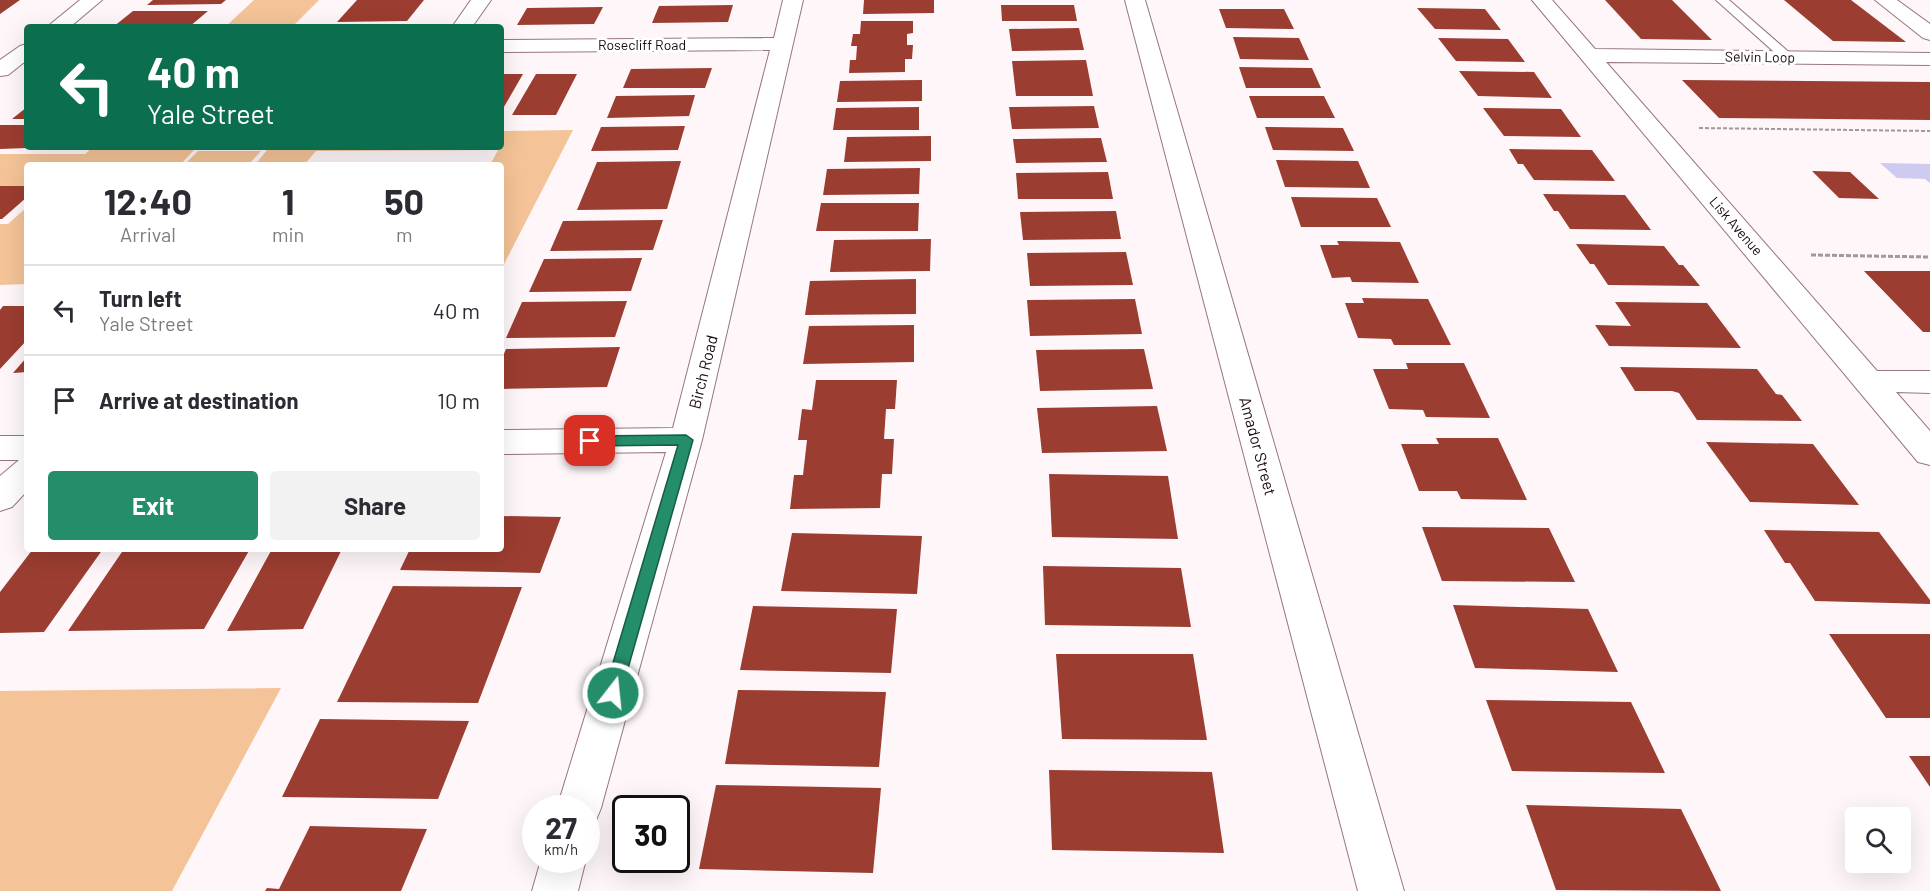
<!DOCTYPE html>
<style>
body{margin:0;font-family:Barlow,sans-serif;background:#f2f2f3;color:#2b2b33;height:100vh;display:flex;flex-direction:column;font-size:22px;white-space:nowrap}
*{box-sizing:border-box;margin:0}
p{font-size:20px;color:#7c7c81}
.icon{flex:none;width:33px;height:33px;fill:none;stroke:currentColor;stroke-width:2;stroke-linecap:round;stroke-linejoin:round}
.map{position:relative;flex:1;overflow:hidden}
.panel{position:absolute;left:24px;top:162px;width:480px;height:390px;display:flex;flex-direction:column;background:#fff;border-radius:6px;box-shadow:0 6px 24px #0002}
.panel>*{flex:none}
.hud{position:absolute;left:24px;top:24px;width:480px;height:126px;border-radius:6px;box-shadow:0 6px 24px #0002;background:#0b6e4f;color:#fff;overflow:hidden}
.buttons{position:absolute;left:1845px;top:807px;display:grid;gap:12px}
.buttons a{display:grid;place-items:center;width:66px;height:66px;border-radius:6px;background:#fff;box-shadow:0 6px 24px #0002;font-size:30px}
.speed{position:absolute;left:522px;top:795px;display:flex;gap:12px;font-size:30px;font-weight:700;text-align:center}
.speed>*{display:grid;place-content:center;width:78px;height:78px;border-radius:50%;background:#fff;box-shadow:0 6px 24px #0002;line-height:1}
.speed small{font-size:15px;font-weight:400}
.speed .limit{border:3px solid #111;border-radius:9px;background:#fff;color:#111}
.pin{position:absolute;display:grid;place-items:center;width:51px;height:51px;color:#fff;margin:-26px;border-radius:12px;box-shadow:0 3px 9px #0006}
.me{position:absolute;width:66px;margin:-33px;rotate:16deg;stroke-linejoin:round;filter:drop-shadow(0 0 4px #0008)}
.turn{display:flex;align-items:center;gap:21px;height:126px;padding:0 24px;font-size:27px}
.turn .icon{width:78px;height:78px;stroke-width:2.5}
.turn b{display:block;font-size:42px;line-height:51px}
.eta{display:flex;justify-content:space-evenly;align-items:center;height:102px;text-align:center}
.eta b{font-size:36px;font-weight:700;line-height:42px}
.button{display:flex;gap:12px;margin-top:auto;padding:12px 24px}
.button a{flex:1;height:69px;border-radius:6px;background:#248d69;color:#fff;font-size:24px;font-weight:700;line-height:69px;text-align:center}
.button a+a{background:#f2f2f3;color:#2b2b33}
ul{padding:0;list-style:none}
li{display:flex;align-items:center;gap:18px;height:90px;padding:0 24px;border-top:2px solid #e1e1e2}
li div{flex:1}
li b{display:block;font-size:22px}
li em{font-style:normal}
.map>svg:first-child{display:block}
</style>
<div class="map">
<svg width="1930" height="891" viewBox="0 0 1930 891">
<rect width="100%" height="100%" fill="#fef6f9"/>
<path fill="#f4c397" d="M254,0h65l-27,27h-67z
M573,130l-72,140v-105h-11l8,-15 -182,1 -12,14h-49l12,-15h-73l-14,15h-153v21h-27v-32h85l8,-7h408v-16z
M198,151h63l-13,14h-64z
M27,207v77l-27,1v-61h8z
M281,688l-109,203h-172v-200z"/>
<path fill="#cdcbf1" d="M1880,163l50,1v19l-5,-4 -28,-1z"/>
<path fill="#9c3d31" d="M0,0h20l-20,14z
M153,0h73l-5,4 -74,1z
M357,0h67l-17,21 -70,1z
M864,0h70v13l-71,1z
M1605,0h67l40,40 -71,-1z
M1784,0h67l55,42 -73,-1z
M733,5l-5,17 -76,1 7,-17z
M1001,5h73l3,16h-75z
M603,7l-9,17 -77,1 10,-17z
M1417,8l68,1 16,21 -66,-1z
M1219,9h65l10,20 -68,-1z
M133,11h75l-19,16h-76z
M861,21h52v12l-6,1v11h6l-1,14h-7v13l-56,1 1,-13h6l1,-14h-6l2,-12h7z
M1079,28l5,22 -72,1 -3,-22z
M1233,37l66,1 10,22 -69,-1z
M1438,38l70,1 17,23 -69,-1z
M1086,60l7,36h-77l-4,-35z
M1239,67l73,1 9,20h-75z
M712,68l-7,20h-82l8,-19z
M1459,71l75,1 18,26 -74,-2z
M501,74h22l-22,38z
M536,74h41l-21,41h-44z
M922,80v21l-85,1 3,-21z
M1682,80l248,2v38l-211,-2z
M695,95l-6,21 -82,2 9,-22z
M1249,96h75l11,22h-78z
M1094,106l5,22 -87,1 -3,-22z
M27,107v12h-15z
M919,107v23h-86l3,-22z
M1483,108l78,1 20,28 -77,-1z
M0,125h27v23l-27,1z
M685,126l-7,24 -87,1 10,-24z
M1265,127l78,1 11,23 -81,-1z
M931,136v25l-87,1 3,-25z
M1101,138l6,24 -91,1 -3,-24z
M1509,149l83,1 23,31 -81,-1 -11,-16h-5z
M1276,160l82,1 12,27 -85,-1z
M681,161l-14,48 -90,1 20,-48z
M920,168l-1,26 -96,1 4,-26z
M1812,171l38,1 29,27 -40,-1z
M1108,172l5,27h-95l-2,-26z
M0,186h27v11l-25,22h-2z
M1543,194l82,1 26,35 -81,-1 -12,-18h-4z
M1291,197l86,1 14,29h-90z
M821,203h98l-1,28h-102z
M1116,211l5,28 -98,1 -3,-28z
M663,220l-10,30 -103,1 13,-30z
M931,239l-1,32 -100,1 4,-32z
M1337,241l63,1 19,41 -67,-1 -2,-5 -18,1 -12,-33h19z
M1576,244l88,2 15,19h4l17,21 -92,-1 -14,-21h-4z
M1126,252l7,33 -103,1 -3,-33z
M642,258l-11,33 -102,1 15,-33z
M1864,271h66v61h-7z
M916,279v35l-111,1 5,-34z
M1362,298l66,1 23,46h-57l-3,-6 -33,-1 -13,-35h19z
M1135,299l7,35 -112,2 -3,-36z
M627,301l-12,36 -109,1 16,-36z
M1615,302l92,1 34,45 -132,-2 -14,-21 36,1z
M3,306h24v34l-27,29v-59z
M914,325v37l-111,2 6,-38z
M620,347l-13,40 -106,2v-28l5,-12z
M1144,349l9,40 -113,2 -4,-41z
M27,357v15l-14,1z
M1406,363h58l26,55 -64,-1 -3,-7 -34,-1 -16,-40h35z
M1620,367l137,2 19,25 6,1 20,26 -105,-1 -18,-27 -7,-2h-37z
M816,380h81l-2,29h-9l-2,30h10l-2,35h-10l-2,34 -90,1 4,-34h9l4,-35h-9l4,-31 10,1z
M1157,406l10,45 -125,2 -5,-45z
M1436,438h62l29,62 -66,-1 -4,-8h-38l-18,-47h38z
M1706,442l107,2 46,61 -109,-3z
M1049,474l119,2 10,63 -126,-2z
M501,516l60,1 -21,56 -140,-3 10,-21h91z
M1422,527l127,1 26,54 -133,-1z
M1764,530l115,2 51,68v4l-115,-3 -25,-38h-5z
M792,533l130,3 -5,58 -136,-3z
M33,549h70l-59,83 -44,1v-41z
M124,549h126l-46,80 -136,2z
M272,549h70l-39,80 -76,2z
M1043,566l138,2 10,59 -146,-2z
M393,586l129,1 -44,116 -141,-1z
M1453,605l135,4 30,63 -143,-4z
M753,606l144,3 -6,64 -151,-3z
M1829,634h101v84h-44z
M1056,654h137l14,86 -145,-1z
M738,690l148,2 -7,75 -154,-3z
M1486,700l145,2 34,71 -153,-2z
M320,719l149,2 -31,78 -156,-2z
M1909,756h21v31z
M1049,770l163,2 12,81 -172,-3z
M716,785l165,3 -8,85 -174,-4z
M1526,805l155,4 40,82 -165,-1z
M310,826l117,3 -26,62h-136l2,-3 12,1z"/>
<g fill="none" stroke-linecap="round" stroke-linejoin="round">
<g stroke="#987581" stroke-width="2">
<path id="service" d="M1716,0h13l62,54 2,3 -2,3h-8z"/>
</g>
<g stroke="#987581" stroke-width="2">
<path id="minor" d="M80,0h22l-32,27h-23z
M471,0h20l-19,27h-20z
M783,0h20l-101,440 -101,368 -6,15 -9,3v-18h-29l109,-356 -165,2v-24l172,-2 97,-378 -269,2v-12l273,-2z
M1125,0h20l259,891h-46z
M1532,0h20l43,49 335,4v12l-324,-3 271,309h53v22l-34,-1 34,39v34l-12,-3z
M1875,0h22l33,24v16l-7,-2z
M27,44v16l-19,15 -8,1v-16l20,-14z
M0,436h27v55l-15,16 -12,4v-35l19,-16h-19z
M541,860l45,-1 -8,32h-46z"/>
</g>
<path stroke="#a2989c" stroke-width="2" stroke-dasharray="4 2" stroke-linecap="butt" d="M1699,128l231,3"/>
<path stroke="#a2989c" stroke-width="3" stroke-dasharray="5 2" stroke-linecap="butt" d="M1811,255l119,2"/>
<use href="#service" fill="#fff" fill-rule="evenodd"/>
<use href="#minor" fill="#fff" fill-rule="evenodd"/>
</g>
<path fill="#248d69" stroke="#175c44" stroke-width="1.5" d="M686,435l7,5 -72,253 -2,6 -6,2 -6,-2 -3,-6 74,-248 -88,1 -7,-5 7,-5z"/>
<g text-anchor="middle" stroke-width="6" stroke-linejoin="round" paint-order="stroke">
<g font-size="14" fill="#180b10" stroke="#fff">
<text x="642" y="50">Rosecliff Road</text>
<text transform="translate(1760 57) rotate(1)" y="5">Selvin Loop</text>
<text transform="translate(1736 226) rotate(49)" y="5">Lisk Avenue</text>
</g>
<g font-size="16" fill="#180b10" stroke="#fff">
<text transform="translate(703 372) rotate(-76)" y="6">Birch Road</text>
<text transform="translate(1258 446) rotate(75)" y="6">Amador Street</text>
</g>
</g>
</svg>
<div class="buttons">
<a><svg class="icon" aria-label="search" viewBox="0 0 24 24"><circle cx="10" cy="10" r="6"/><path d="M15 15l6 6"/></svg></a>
</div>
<div class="speed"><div>27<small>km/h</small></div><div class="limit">30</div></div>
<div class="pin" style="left:590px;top:441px;background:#d93025"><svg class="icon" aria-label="arrive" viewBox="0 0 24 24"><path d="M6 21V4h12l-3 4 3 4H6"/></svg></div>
<svg class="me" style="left:613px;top:693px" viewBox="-20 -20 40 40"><circle r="17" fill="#248d69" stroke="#fff" stroke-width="3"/><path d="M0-11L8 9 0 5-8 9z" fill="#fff"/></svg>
<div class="hud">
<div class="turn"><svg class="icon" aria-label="left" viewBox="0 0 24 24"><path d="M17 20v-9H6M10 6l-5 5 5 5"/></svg><div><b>40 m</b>Yale Street</div></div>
</div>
<section class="panel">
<div class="eta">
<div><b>12:40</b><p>Arrival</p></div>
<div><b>1</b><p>min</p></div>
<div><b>50</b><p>m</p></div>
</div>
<ul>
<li><svg class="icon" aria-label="left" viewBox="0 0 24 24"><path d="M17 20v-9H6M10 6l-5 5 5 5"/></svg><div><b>Turn left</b><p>Yale Street</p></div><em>40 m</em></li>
<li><svg class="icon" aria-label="arrive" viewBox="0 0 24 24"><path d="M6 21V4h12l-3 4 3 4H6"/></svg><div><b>Arrive at destination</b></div><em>10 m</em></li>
</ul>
<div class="button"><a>Exit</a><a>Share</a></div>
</section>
</div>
